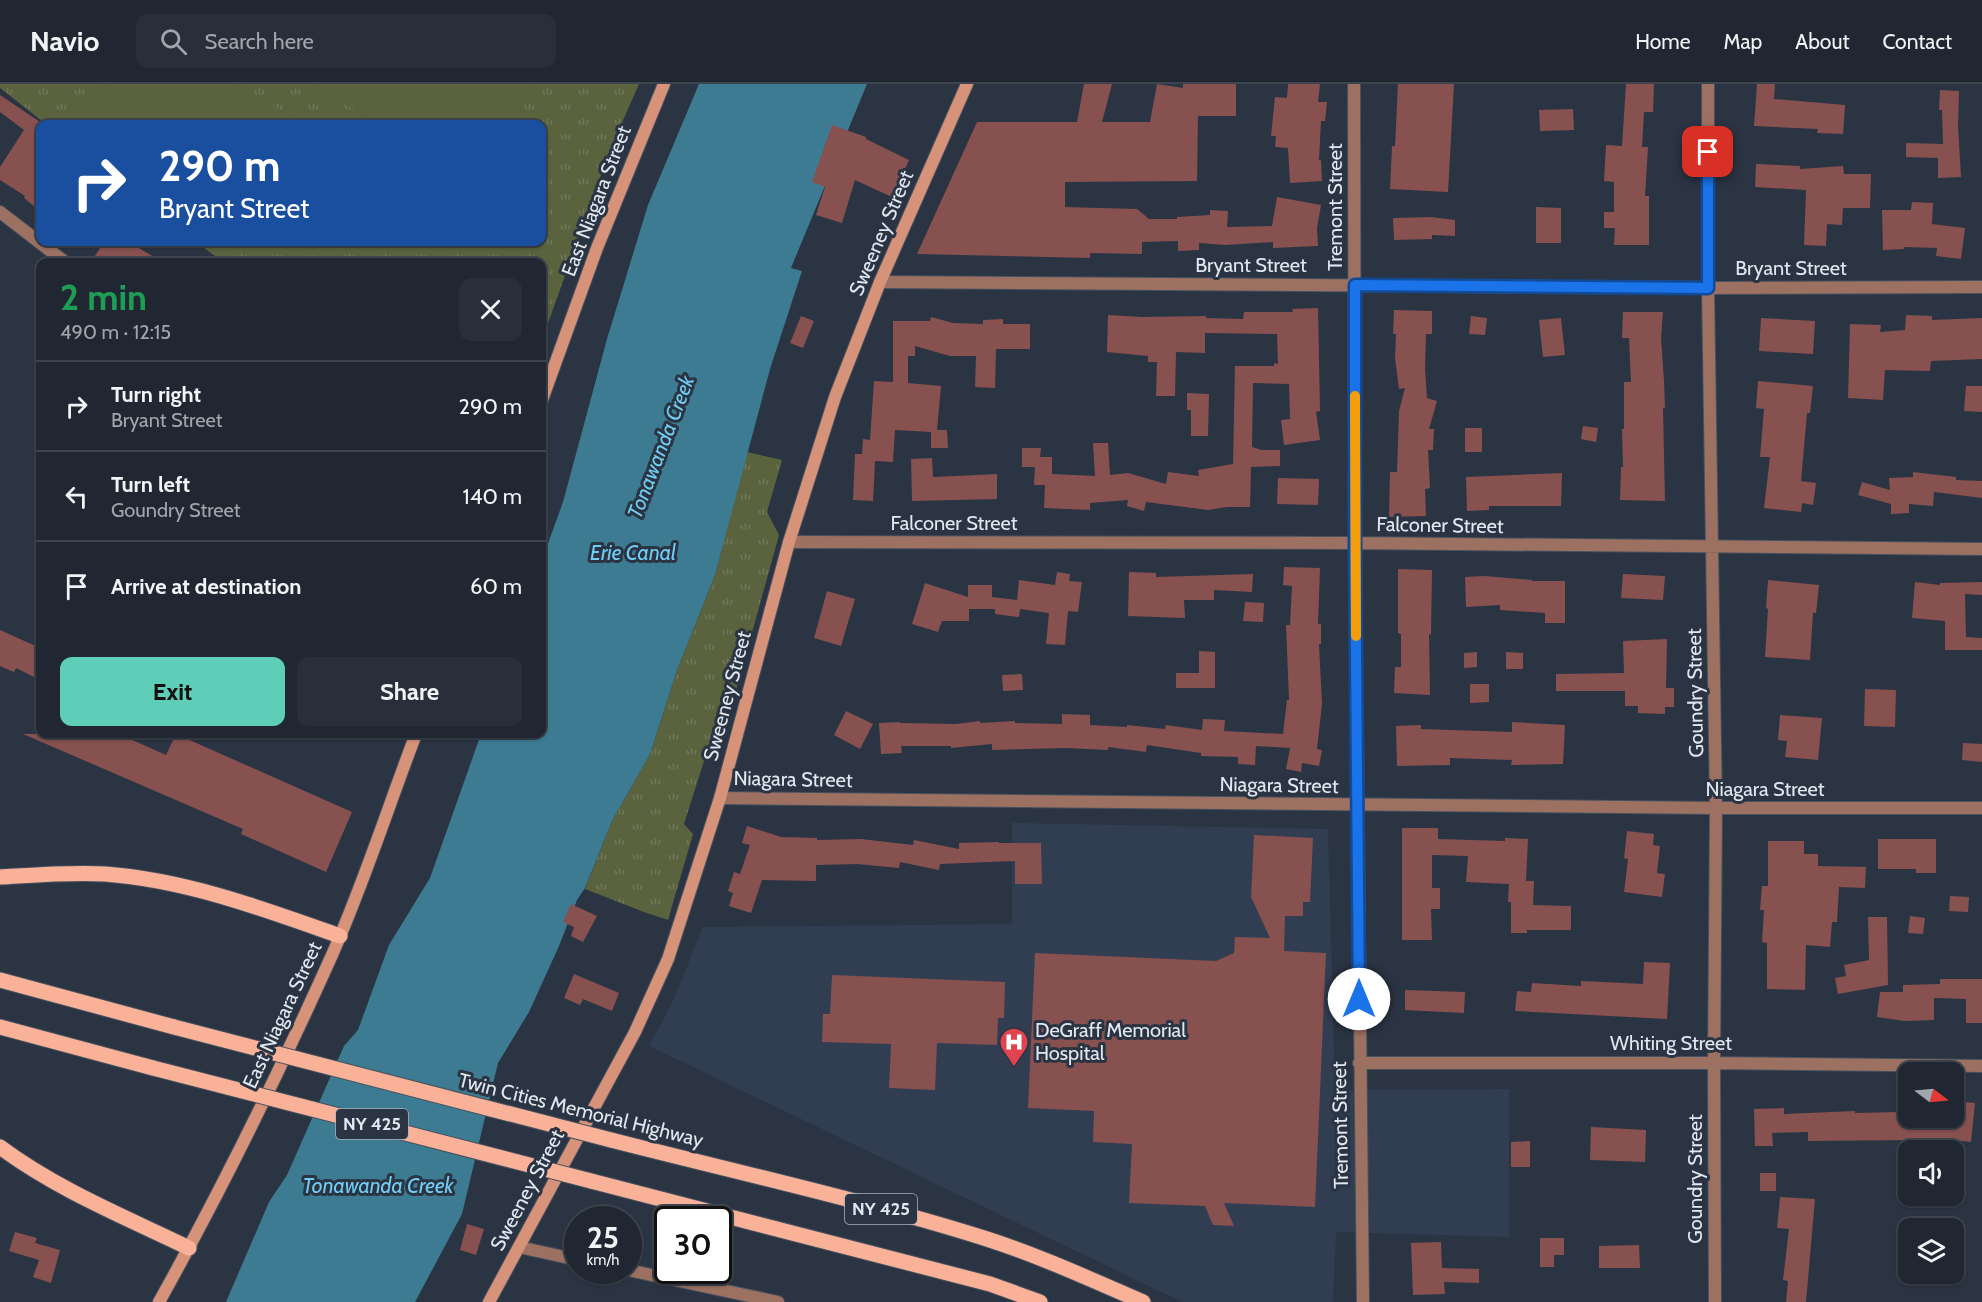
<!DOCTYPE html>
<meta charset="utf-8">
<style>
body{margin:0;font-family:Cabin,sans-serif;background:#282f3a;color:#f1f3f6;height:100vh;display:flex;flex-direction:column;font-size:22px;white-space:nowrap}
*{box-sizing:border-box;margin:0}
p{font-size:20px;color:#a2a5ac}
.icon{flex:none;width:33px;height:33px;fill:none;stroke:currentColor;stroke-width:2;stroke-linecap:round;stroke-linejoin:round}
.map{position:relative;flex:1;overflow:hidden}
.details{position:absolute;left:36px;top:174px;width:510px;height:480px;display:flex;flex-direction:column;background:#202732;border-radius:12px;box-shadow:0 2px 4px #0004,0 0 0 2px #3d444d}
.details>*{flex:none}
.top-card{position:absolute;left:36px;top:36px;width:510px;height:126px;border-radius:12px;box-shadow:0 2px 4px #0004,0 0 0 2px #3d444d;background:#1a4fa0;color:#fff;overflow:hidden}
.needle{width:39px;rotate:106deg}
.buttons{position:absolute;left:1898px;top:978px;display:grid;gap:12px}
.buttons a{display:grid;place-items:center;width:66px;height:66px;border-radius:12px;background:#202732;box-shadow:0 2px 4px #0004,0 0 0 2px #3d444d;font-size:30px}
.speed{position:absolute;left:564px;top:1122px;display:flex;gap:12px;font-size:30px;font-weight:700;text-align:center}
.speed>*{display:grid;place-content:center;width:78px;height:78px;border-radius:50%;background:#202732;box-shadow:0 2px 4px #0004,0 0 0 2px #3d444d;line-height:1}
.speed small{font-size:15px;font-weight:400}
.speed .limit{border:3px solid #111;border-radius:9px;background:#fff;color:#111}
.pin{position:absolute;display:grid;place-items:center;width:51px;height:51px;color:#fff;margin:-26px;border-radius:12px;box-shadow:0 3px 9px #0006}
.me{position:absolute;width:66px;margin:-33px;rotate:0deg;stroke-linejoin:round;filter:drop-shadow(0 0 4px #0008)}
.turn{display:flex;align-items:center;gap:21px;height:126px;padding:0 24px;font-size:27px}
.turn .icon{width:78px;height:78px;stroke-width:2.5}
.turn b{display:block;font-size:42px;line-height:51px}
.round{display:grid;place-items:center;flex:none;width:63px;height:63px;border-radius:12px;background:#282f3a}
.head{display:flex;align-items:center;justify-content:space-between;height:102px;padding:0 24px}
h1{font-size:36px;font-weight:800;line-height:45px;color:#1e9e55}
.primary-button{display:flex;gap:12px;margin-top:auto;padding:12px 24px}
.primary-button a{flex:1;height:69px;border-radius:12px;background:#5eceb8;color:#111;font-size:24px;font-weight:800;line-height:69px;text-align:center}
.primary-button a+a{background:#282f3a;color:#f1f3f6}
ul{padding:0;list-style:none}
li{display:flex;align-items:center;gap:18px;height:90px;padding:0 24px;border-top:2px solid #3d444d}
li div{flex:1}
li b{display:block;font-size:22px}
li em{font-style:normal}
header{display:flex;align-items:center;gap:36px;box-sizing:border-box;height:84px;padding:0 30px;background:#202732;border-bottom:2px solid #3d444d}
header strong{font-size:28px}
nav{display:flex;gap:33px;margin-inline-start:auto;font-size:21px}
.search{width:420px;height:54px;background:#282f3a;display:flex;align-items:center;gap:15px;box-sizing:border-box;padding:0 21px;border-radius:12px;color:#a2a5ac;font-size:22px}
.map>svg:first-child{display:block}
</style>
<header>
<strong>Navio</strong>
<div class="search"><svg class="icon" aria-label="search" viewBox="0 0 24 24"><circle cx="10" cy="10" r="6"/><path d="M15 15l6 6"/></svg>Search here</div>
<nav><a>Home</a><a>Map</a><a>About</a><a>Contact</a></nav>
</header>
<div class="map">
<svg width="1982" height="1218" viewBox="0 0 1982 1218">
<defs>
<pattern id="grass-tufts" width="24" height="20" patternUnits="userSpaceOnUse" patternTransform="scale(1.5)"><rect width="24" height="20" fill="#5a623e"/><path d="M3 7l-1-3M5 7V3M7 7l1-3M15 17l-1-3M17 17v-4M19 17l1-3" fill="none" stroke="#71785a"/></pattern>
</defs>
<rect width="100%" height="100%" fill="#2b3443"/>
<path fill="#313d51" d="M1012,739l316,6 7,261 174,-1v148l-173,-5 -3,70h-151l-533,-256 24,-45 30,-74 309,-3z"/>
<path fill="url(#grass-tufts)" d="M0,0h639l-29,66 -68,190v-78h-319l-27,-20h346v-118h-496l-46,-36z
M747,368l35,8 -15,52 12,23 -62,224 -13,2 -20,63 9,10 -25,86 -24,-8 -59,-23 27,-68 38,-67 27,-84 38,-95z"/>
<path fill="#5a623e" d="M105,0h132l66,40h-205l-13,-7z
M313,0h222l-25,40h-132z
M291,158h60l-13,20h-13z"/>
<path fill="#3d7b93" d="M699,0h168l-76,184 11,3 -32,98 -55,206 -38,95 -27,84 -38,67 -27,67 -8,12 -18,46 -30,66 -31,51 -36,151 -47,88h-189l43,-100 18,-27 57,-129 14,-16 31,-85 41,-67 51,-144h61v-174l21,-58 44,-163 41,-134z"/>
<path fill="#875150" d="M1084,0h28l-10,38h48l7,-38 26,4v-4h53v32h-38l-1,65 -132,1v25l72,2 12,10h28v-2l33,-2v-5l18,1 -1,16 45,-1 5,-29 44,8 -4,23 1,18 -45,2v-6l-47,3 -27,-2v7l-21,1v-10l-36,1v12l-52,-1v5l-173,-4 60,-132h100z
M1288,0h32l-2,18h9l-2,19h-4l-2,39h2l1,21 -32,2 -2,-35 -13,-1 1,-11h-5l4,-39 12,1z
M1398,0h56l-6,108 -58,-3 2,-43h3z
M1626,0h28l-1,28h-9l-2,35h6l-3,49h4v49h-35l1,-17h-11v-16h10v-30l-10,-1 2,-36 16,1z
M1757,0h18l-1,15 71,6 -2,29 -26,-1 1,-4 -64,-3z
M1940,6l19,1 -1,35 3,51 -23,1v-20l-32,-1v-14l37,1 -1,-34h-3z
M0,11l40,27v89l-16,-13 1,-2 -25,-16v-13l24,-37 -24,-18z
M1573,25l1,21 -34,1 -1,-21z
M832,41l34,12v2l43,21 -17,37 -37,-17 -13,43 -26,-8 9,-28 -13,-5z
M1756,80l44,2v3l43,-3 1,8h27l-1,34h-27l-1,17 -15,-1 -1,22 -22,-1 2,-55 -51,-3z
M1912,118l21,1 -1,21 33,4 -4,31 -25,-3 1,-8 -33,-1v2l-21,1 -1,-40h29z
M1536,123l25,1v35h-25z
M1431,133l24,3v16l-23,-1v4l-38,1 -1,-22z
M104,158h25l33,20h-71z
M1318,224l2,103 -4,1 4,28 -36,5 -3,-25 9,-1 -1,-35 -36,-1 -1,64 10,3h18v16l-29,1 -1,40h-23l-19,3 -62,-8 -2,9 -17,-5 1,-6 -38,3v7l-46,-2 1,-23h-11l1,-18h-13v-19h19l-1,9h12v17l43,2 -2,-33h15l2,32 18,-2 38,11 2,-12 31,4 -1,-6 35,-6 2,-98h39v-3l4,1 -1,-30 -72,-1v20l-29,-1 -1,44h-19l1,-34h-9v-6l-41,-4 1,-37 34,2 64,-1v2l37,1 1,-7h49l-1,-3z
M1394,226l38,1v23h-6l-1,34 2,30 10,3 -8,28h5l-1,21h-5l2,38 -5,1 1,27 -37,1 1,-45h7l2,-61 6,-23 -6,1 -4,-31 1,-24h-3z
M1623,228h40l-2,26 3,43 1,27h-2l2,93 -45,-1 1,-33h2l-1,-38h2v-47h7l-2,-44h-7z
M1906,231l26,1v4l50,-2v41l-51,2 -1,10 -45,-1 -2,30 -35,-2 2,-74 31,1 -1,7 25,-2z
M801,232l13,5 -11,27 -13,-5z
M1471,232l16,2 -2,17 -16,-1z
M931,233l22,6 30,1v-4l20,-1v5h27v25h-34l-1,39 -20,-1 1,-31h-26l-35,-10v10h-7v27l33,3 -4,44h10l1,18h-17v-16l-36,-2 -2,32 -18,-1 -2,40 -20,-1 2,-46h7l1,-15 7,1 4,-59 19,1v-61h37z
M1561,234l4,37 -22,2 -4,-37z
M1761,234l54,3 -2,33 -54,-3z
M1758,297l55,5 -3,27h-3l-6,68 15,2 -3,22 -11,-2 -1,9 -37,-4 6,-51h-10l4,-48 -8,-1z
M1966,302h16v26l-18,-1z
M1187,309l22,1 -1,42h-17v-26h-4z
M1583,342l15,2 -2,14 -15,-3z
M1465,344h17v24h-17z
M932,374l1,19 64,-3v25l-85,2 -1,-42z
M1913,388l43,5v3l26,1v17l-48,-6 -1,14 -24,-2v9l-18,1v-10l-33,-9 4,-13 28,8 -1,-12 24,-1z
M1562,389l-1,33h-72v4l-22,1 -1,-34z
M1278,394l41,1 -1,26 -41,-1z
M1284,483l36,1 -2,56h3v20h-2l3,60 -5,45 5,1 -3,16 -17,-3 -1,9 -15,-3 4,-21 -34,-2 -1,19 -17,-1v-7l-37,-1v-3l-54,-8 -1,7 -38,-5v3l-42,-2 -74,2v-6l-41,4v-2h-50l1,7 -21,1 -2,-31 21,-1v1l56,1 24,-3v2l35,-2v2l47,1v-10l28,1v10l37,2v-2l38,4 1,-4 36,5 1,-11 22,1 -1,11 59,3 4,-34h2l-3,-75h4l2,-39 -9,-1z
M1398,485l34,1 -1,65 -2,-1 1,61 -36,-2 1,-26h6v-33l-3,-1z
M1057,488l13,2 -1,7 13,1 -4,30 -10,-1 -3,34 -19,-1 3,-31 -29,-4 -1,8 -24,-3v-5h-26v12h-27l-4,11 -26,-8 13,-41 43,14v-12h24v12l25,3 2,-20 36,5z
M1129,488l27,1v4l97,-3 -1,18 -38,-2v10h-30l1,18 -57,-2z
M1623,490l42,2 -2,24 -42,-2z
M1484,492l48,4v1h33v42h-20v-10l-45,-3v-5l-34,2 -1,-30z
M1768,496l51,5 -3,28h-3l-3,47 -45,-3 3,-48 -2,-1z
M1915,498l25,3v-2l42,-1v13l-17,-1 1,43 16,1v12h-37v-29l-33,-3z
M827,507l28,8 -14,47 -27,-8z
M1245,518l19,1 -1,19 -20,-1z
M0,546l40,18v32l-24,-12 -2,4 -14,-6z
M1667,555l-1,49h8v19h-9v7l-27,-1v-7h-13v-15h-69v-17l68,-1 -1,-32z
M1199,567l16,1v36h-39v-15h23z
M1477,568v15l-13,1v-15z
M1506,568l17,1v16h-17z
M1022,590l1,16 -20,1 -1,-16z
M1470,600h19v18l-19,1z
M1865,605l31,1 -1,37 -31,-1z
M846,627l27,13 -13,25 -26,-14z
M1780,631l42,3 -4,42 -33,-3 2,-16 -9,-1z
M1512,638l53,3 -2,39 -52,1 1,-5 -62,-2v7l-53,1 -1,-40 25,-1v4l91,3z
M23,650h96l47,21 10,-21 176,78 -26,60 -85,-38 2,-5z
M1963,659l19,1v18l-20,-2z
M747,742l34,11 36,1v2l44,-1 52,6 1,-5 45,9v-6l40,-1v1h42l1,41h-27v-23l-75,3 -1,6 -39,-8 -1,6 -42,-4 -41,1v16l-54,-1 -11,33 -22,-7 4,-13 -5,-2 6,-19 6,2 10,-29 -8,-2z
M1402,744h36v11l67,2v-3l23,1 -2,42h8l-1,24 38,1v24h-44v3h-16v-31h-3l1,-18 -43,-2 2,-26 -36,-1v33h8v21h-9l1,31h-30z
M1627,747l27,3 -1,11 7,1 -3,27 8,1 -3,23 -38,-5 4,-33 -4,-1z
M1254,751l59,3 -3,64h-7v14h-18l-1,35 42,2 -11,254 -91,-4 10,23 -21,-1 -8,-19 -76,-3 3,-59 -39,-2 1,-31 -66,-3 7,-155 181,8 18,-8 1,-16 35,1 -19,-41z
M1878,755h58v34h-20v-4h-38z
M1768,757h36v13h14v12l48,1 -1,21 -26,-1 -2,35h-5l-2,25 -24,-2 -1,45 -38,-1v-46l-5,-1 2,-32h-4l2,-24h6z
M1950,812l19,1 -1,15 -19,-1z
M571,820l26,12 -14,26 -12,-6 3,-9 -11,-5z
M1910,832l15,2 -2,16 -15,-1z
M1868,833h19l1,68 -50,9 -3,-16 11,-2 -2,-11 25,-5z
M1644,878l26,1 -3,56 -152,-8 2,-20 14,1 1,-9 49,3v-5l62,3z
M574,890l45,19 -7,18 -29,-12 -3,6 -16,-7z
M832,891l173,7 -1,36h-6l-1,27 -60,-2 -2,47 -46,-2 2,-44 -69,-2 1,-28h7z
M1940,895h42v44h-16v-24l-32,-1v22l-29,1 -28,-4 3,-25h23v-7l37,-1z
M1405,906l60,2 -1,21 -59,-3z
M1956,1017l19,2 -4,39 -34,-4v10h-25v-8l-104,1v-9l-36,1 1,13h-18l-1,-37 30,-1v6l71,-3v2l46,-1v6h53z
M1591,1043l55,3 -1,32 -55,-2z
M1530,1057v26h-19v-25z
M1760,1089h16v18h-16z
M1953,1092l13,1v14l-13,-1z
M1780,1113l35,2 -9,103h-20l2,-21 -5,-1 6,-51 -12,-1z
M467,1140l17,5 -8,26 -16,-5z
M15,1148l22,6 -2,5 25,7 -9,33 -18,-6 6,-17 -30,-9z
M1540,1154h24v17h-10v12h-14z
M1441,1158l1,26 37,1v14l-35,-1 1,12 -32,1 -2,-52z
M1639,1161l1,23h-41v-22z"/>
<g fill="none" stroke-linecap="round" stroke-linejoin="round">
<g stroke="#48515f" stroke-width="14">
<path id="street" d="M1354,0l1,459 8,759
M1708,0v204l8,520 -2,255 1,239
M0,128l65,50
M880,198l828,6 274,-1
M789,458l566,1 627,6
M720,714l996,10h266
M1359,979h355l268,3
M519,1163l59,13
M628,1186l150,32"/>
</g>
<g stroke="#48515f" stroke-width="14">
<path id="secondary" d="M542,316l55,-152 67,-164
M159,1218c63,-113 120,-229 173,-347 32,-72 56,-148 84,-221
M489,1218l146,-270 33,-73 52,-161 69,-256 46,-145 45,-115 87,-198"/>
</g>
<g stroke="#48515f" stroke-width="17">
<path id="primary" d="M0,793c35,-2 70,-5 105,-3 81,6 159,35 235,62
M0,896l174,47
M0,943l153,41
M611,1056c125,32 252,60 376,99 53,17 105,41 156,63
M0,1063c58,43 125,70 189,101
M591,1097l399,103 50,18"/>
</g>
<use href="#street" stroke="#9c7161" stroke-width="12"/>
<use href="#secondary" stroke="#d79379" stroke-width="12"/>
<use href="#primary" stroke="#f9b298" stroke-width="15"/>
<g stroke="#48515f" stroke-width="17" stroke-linecap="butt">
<path id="primary-bridge" d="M174,943l437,113
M153,984l438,113"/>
</g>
<use href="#primary-bridge" stroke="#f9b298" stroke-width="15"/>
</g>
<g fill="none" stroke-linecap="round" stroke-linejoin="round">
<g stroke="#114b97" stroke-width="15">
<path id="route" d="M1359,915l-4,-456v-258l353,3v-136"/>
</g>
<use href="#route" stroke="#1a73e8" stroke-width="10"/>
<path stroke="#f59e0b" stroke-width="10" d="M1355,312l1,240"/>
</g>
<defs>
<g id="hospital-pin" transform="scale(1.5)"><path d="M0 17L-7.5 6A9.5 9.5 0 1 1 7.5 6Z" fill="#e0444e" stroke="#2b3443"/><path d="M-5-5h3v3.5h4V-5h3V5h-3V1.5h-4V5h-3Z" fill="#fff"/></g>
</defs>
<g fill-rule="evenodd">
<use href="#hospital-pin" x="1014" y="958"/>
</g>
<g text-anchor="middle" stroke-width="6" stroke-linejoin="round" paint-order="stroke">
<g fill="#2b3443" stroke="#abb2bd" stroke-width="1.5">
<rect x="336" y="1025" width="72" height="30" rx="4.5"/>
<rect x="845" y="1110" width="72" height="30" rx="4.5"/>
</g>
<g font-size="18" font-weight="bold" fill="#e2e8f1">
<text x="372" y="1046">NY 425</text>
<text x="881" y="1131">NY 425</text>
</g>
<g font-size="20" fill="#e2e8f1" stroke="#2b3443">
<text transform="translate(596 117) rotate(-69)" y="7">East Niagara Street</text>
<text transform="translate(1335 123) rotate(-90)" y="7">Tremont Street</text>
<text transform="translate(881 149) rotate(-67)" y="7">Sweeney Street</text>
<text x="1251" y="188">Bryant Street</text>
<text x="1791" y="191">Bryant Street</text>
<text x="954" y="446">Falconer Street</text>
<text transform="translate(1440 441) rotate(1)" y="7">Falconer Street</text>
<text transform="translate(1695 609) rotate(-91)" y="7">Goundry Street</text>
<text transform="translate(727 612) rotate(-75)" y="7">Sweeney Street</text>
<text transform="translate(793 695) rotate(1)" y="7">Niagara Street</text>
<text transform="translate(1279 701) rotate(1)" y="7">Niagara Street</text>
<text x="1765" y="712">Niagara Street</text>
<text transform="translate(282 931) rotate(-65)" y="7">East Niagara Street</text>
<text x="1671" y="966">Whiting Street</text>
<text transform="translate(581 1026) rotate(14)" y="7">Twin Cities Memorial Highway</text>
<text transform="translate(1340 1041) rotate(-91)" y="7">Tremont Street</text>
<text transform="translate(1695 1095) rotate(-90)" y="7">Goundry Street</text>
<text transform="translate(527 1106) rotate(-62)" y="7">Sweeney Street</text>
</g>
<g font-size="20" fill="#e2e8f1" stroke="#2b3443" text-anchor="start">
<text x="1035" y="953">DeGraff Memorial<tspan x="1035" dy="23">Hospital</tspan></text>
</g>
<g font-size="21" font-style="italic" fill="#70cef4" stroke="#2b3443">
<text transform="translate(661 363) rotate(-69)" y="7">Tonawanda Creek</text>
<text x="633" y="476">Erie Canal</text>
<text x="378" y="1109">Tonawanda Creek</text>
</g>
</g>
</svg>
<div class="buttons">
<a><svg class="needle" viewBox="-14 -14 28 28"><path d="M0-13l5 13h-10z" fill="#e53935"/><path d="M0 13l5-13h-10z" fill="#a2a5ac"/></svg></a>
<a><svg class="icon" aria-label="sound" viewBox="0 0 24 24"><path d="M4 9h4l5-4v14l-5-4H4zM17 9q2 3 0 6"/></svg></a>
<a><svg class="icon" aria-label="layers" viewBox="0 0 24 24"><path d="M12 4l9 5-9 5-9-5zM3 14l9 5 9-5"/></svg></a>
</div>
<div class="speed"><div>25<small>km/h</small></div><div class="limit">30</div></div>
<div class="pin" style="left:1708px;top:68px;background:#d93025"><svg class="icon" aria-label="arrive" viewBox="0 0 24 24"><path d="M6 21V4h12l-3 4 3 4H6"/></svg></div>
<svg class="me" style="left:1359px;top:915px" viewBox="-20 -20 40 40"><circle r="19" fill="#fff"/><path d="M0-13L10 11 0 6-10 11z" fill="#1a73e8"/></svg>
<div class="top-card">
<div class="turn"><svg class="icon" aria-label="right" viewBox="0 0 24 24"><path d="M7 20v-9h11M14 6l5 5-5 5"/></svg><div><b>290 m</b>Bryant Street</div></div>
</div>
<section class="details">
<div class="head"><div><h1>2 min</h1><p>490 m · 12:15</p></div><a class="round"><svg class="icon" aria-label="close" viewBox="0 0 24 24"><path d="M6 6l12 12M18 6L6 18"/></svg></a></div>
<ul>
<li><svg class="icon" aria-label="right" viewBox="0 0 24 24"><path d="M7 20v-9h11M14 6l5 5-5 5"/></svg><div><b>Turn right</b><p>Bryant Street</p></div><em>290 m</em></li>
<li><svg class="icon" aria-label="left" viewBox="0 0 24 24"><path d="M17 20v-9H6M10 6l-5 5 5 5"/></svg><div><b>Turn left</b><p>Goundry Street</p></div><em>140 m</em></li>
<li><svg class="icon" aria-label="arrive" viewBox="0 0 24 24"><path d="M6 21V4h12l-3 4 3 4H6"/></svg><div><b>Arrive at destination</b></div><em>60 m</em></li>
</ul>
<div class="primary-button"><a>Exit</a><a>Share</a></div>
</section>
</div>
